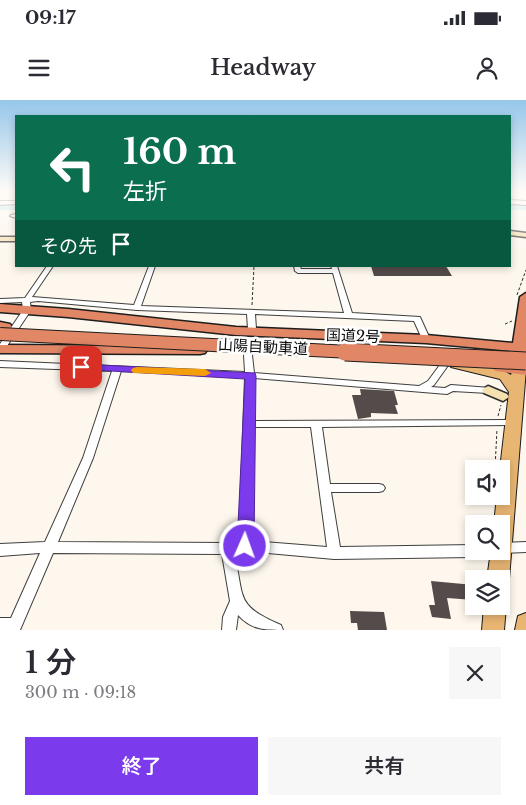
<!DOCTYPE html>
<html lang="ja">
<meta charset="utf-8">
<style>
body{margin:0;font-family:"Libre Baskerville","Noto Sans JP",serif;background:#f7f7f7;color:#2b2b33;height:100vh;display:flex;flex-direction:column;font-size:19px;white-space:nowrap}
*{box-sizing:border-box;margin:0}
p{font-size:16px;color:#7c7c81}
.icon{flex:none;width:28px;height:28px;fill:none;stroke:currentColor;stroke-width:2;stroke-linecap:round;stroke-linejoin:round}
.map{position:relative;height:530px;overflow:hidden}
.panel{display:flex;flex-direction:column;background:#fff;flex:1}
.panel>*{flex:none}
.banner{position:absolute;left:15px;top:15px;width:496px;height:152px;border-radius:0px;box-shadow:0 2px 8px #0003;background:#0b6e4f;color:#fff;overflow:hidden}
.tools{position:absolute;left:465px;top:360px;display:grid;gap:10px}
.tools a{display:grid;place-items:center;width:45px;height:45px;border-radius:0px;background:#fff;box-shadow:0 2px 8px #0003;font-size:25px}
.pin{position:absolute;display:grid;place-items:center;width:42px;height:42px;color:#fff;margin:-21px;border-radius:10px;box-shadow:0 2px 8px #0006}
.me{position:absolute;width:55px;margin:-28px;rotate:2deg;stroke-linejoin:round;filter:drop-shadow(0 0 4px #0008)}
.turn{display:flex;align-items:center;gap:18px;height:105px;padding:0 25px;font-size:22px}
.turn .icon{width:65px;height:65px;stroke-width:2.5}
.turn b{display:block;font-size:35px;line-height:42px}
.then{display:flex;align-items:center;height:48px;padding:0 25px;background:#0003;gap:10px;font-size:19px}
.round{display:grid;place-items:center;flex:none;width:52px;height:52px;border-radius:0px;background:#f7f7f7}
.overview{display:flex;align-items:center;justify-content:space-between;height:85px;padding:0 25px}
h1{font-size:30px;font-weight:600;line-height:38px}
.primary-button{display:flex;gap:10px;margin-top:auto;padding:10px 25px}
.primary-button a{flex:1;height:58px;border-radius:0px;background:#7c3aed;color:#fff;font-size:20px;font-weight:600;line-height:58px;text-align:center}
.primary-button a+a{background:#f7f7f7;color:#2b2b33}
.status{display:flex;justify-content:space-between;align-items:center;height:35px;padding:0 25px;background:#fff;direction:ltr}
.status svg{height:14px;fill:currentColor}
header{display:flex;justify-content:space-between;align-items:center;height:65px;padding:0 25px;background:#fff;font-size:22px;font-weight:600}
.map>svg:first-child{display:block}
</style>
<div class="status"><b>09:17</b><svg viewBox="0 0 49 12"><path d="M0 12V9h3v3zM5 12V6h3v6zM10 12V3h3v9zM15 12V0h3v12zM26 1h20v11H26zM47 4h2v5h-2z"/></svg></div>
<header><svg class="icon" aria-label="menu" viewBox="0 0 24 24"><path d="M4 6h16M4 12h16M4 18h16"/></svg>Headway<svg class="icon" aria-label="person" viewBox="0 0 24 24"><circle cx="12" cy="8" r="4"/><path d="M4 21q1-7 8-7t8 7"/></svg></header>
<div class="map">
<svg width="526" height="530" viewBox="0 0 526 530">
<rect width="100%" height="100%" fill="#fdf7ed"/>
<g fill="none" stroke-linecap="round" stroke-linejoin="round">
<path fill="#b8e4ee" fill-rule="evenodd" d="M0,104h16v6h-16z
M510,104h16v6h-16z"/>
</g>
<path fill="#534c4a" d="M371,166h75l6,10h-78z
M360,289l34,2 4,14h-3l3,9 -27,-1v4l-13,2 -6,-24h9z
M431,481l43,4v15l-27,-2 4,21 -19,-2 -3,-12h6z
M350,511l34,1 3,18h-29l-1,-7h-6z"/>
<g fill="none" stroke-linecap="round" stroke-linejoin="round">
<g stroke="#3f3f3f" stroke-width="2">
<path id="street" d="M510,100l16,1v4l-16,-1z
M0,101h16v3l-16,1z
M16,114v4l-6,-2 1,-1z
M47,166h6l-21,31 102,8 15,-39h6l-14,40 203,7 -11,-40h-35l-3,-2 -1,-5h6l1,3h31l-1,-3h6l15,47 68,4 10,22 -1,2h-6l-9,-20 -159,-7 1,15 -4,2 -4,-2 -1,-15 -110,-4 -99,-9 -8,1 1,8 -28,42 -3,1v-9l23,-34 -1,-8 -22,1v-4l25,-1z
M248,252l4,3 2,18 165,13 9,-5 14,-19 3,-1 4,3 -15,21 -3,2 14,1 6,-3 40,3 2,2 -2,2 -3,1 -35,-2 -6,3 -193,-16v43l263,-1 1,2 -1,2 -4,1 -191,2 8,57h49l4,1 2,3 -2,3 -4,1h-48l9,55 134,-2v6h6l-1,4 -5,2 -140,2 -89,-8 -11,2c11,45 0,52 47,72l2,5c-19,0 -31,0 -45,-15l-2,15h-14l1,-13 7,-16 -8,-47 -169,-1 -33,77h-20v-12h11l29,-65 -40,3v-12l45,-2 38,-84 29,-87 -112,-4v-6l245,11 -1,-17zM121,271l124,6 -6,165 -12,1 -169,-1 35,-84zM254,327h57l16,120 -76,-6z
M526,442v10l-25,1 -5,-2h5v-8z"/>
</g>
<g stroke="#2e2e2e" stroke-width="3">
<path id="secondary" d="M510,131l16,2v4l-16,-2z
M0,137h16v4h-16z
M488,286l19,8 2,3 -6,4 -19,-8 -2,-3z"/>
</g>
<g stroke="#1d1d1d" stroke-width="2">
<path id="primary" d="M456,260l48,11 7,4 3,-9h10l2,3 -17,210 -4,7 -4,1v-8h-14l4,-28h10v-27h-7l3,-28h4l-1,-27 9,-77 -9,-13 -49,-12 -2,-3z
M501,498l5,8 -2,24h-22l2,-24h17z
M526,513v17h-11l3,-14z"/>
</g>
<g stroke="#1d1d1d" stroke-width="3">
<path id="highway" d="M526,193v66l-7,3 -5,-1 -2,-3v-7l-86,-8 -190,-8 -168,-18 -68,-5v-8l68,5 168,18 190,8 87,8 7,-46z
M0,222l10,2 2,3 -2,3h-10z
M0,245l200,1 5,1 2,3 -2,3 -5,1 -200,-1z
M500,263l26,2v10l-31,-4 -3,-3 3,-3z"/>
</g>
<path stroke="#2e2e2e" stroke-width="1" stroke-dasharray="3 2" stroke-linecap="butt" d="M517,195l9,-25
M252,205l2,-39
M505,224l7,-3
M498,316l3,-11
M495,369l2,-40"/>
<use href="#street" fill="#fff" fill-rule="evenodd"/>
<use href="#secondary" fill="#f5e0b0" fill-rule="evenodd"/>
<use href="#primary" fill="#e8b573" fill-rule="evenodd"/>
<use href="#highway" fill="#e28766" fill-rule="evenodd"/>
<g stroke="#1d1d1d" stroke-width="14" stroke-linecap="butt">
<path id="highway-bridge-far1" d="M0,234l370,19"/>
</g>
<g stroke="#1d1d1d" stroke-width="19" stroke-linecap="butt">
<path id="highway-bridge" d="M345,252l181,9"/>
</g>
<use href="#highway-bridge-far1" stroke="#e28766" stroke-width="12"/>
<use href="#highway-bridge" stroke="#e28766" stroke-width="17"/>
</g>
<linearGradient id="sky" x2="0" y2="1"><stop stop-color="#95c7ea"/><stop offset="0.55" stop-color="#fefbf7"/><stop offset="1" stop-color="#fefbf7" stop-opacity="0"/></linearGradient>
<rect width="526" height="165" fill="url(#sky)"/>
<path fill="#7c3aed" stroke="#51269a" d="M81,264l174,9 1,3 -2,170 -3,5 -6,2 -6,-2 -2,-5 8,-167 -168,-10 -2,-2z"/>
<path fill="#f59e0b" d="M137,267l68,2 6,4 -6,3 -72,-3 -2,-3 2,-2z"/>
<g text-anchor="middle" stroke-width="5" stroke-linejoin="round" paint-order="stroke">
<g font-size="15" fill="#0c0c0c" stroke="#fff">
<text transform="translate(353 236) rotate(2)" y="5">国道2号</text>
<text transform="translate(263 247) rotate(3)" y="5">山陽自動車道</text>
</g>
</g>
</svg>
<div class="tools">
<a><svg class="icon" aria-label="sound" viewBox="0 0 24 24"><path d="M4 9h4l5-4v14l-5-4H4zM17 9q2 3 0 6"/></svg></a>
<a><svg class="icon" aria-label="search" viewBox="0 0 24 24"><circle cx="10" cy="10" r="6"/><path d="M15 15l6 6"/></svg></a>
<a><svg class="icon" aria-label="layers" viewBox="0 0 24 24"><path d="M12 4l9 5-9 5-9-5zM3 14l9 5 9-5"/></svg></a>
</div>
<div class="pin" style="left:81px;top:267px;background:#d93025"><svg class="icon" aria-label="arrive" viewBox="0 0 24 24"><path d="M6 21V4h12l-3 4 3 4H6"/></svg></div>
<svg class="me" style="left:245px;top:446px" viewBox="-20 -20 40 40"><circle r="17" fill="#7c3aed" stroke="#fff" stroke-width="3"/><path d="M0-11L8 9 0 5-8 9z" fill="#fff"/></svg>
<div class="banner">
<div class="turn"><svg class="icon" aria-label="left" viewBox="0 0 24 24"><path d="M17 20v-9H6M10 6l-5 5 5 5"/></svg><div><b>160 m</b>左折</div></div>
<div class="then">その先<svg class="icon" aria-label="arrive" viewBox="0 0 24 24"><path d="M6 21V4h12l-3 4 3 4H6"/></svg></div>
</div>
</div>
<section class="panel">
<div class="overview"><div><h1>1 分</h1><p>300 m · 09:18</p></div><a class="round"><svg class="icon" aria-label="close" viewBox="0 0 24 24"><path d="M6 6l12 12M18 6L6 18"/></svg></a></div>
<div class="primary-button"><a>終了</a><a>共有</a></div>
</section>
